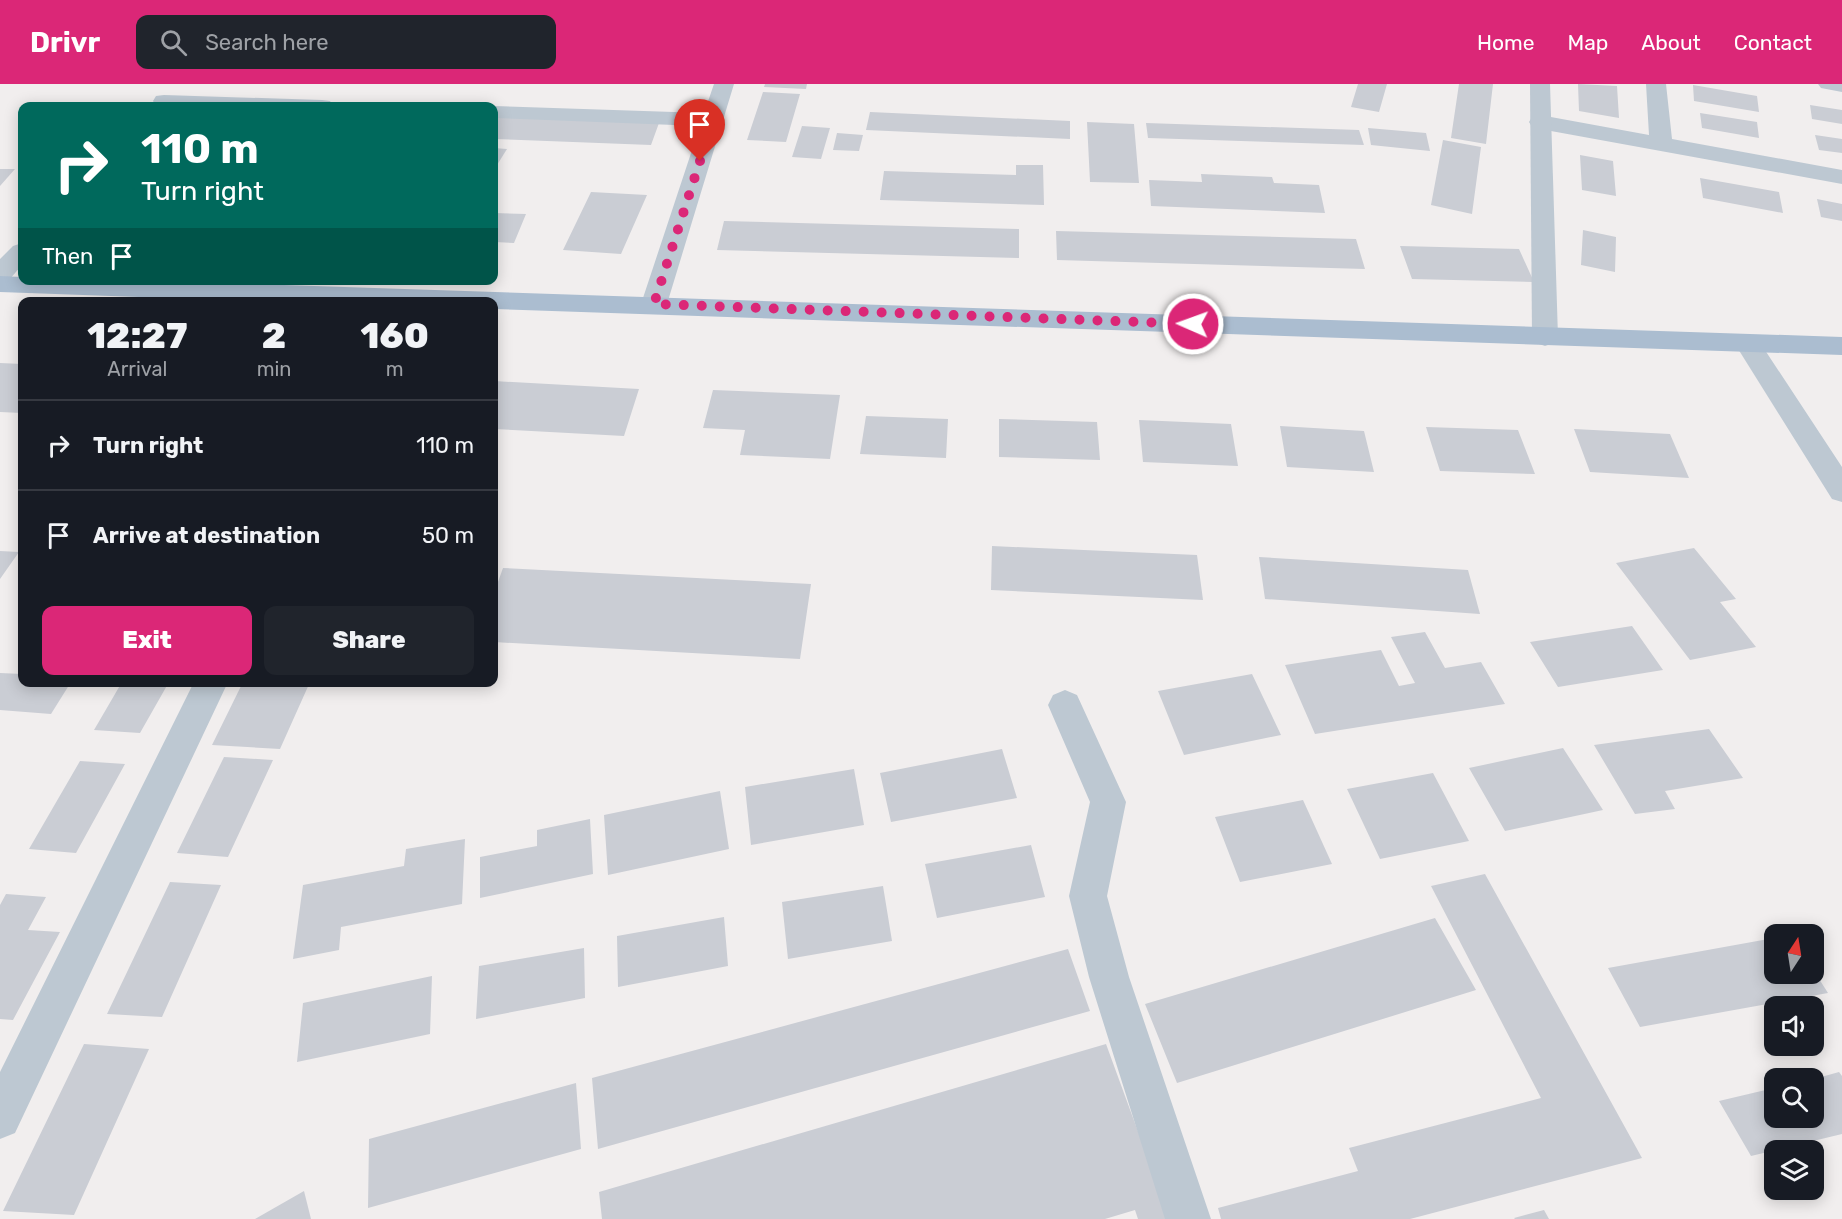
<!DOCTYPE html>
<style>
body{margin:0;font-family:Rubik,sans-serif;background:#20242c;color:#f1f3f6;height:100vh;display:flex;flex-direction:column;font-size:22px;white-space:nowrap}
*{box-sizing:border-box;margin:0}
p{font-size:20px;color:#9ea1a6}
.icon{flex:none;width:33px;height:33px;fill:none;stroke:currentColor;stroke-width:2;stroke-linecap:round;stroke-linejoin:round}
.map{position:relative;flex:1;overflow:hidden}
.sheet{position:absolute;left:18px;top:213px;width:480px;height:390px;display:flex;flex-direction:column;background:#171b24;border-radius:12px;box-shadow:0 3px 15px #0003}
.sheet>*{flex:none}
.guide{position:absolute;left:18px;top:18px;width:480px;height:183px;border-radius:12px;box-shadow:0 3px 15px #0003;background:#00695c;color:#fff;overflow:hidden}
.needle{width:39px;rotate:12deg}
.controls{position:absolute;left:1764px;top:840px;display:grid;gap:12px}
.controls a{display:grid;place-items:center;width:60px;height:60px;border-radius:12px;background:#171b24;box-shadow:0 3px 15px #0003;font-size:30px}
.pin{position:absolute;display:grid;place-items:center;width:51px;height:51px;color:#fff;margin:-62px -26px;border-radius:50% 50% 50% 0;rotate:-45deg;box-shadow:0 0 6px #0007}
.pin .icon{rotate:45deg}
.me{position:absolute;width:66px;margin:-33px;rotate:272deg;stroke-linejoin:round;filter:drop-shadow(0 0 4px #0008)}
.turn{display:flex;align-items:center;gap:21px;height:126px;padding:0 24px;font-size:27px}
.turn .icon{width:78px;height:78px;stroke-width:2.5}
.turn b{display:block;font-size:42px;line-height:51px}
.then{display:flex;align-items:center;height:57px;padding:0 24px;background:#0003;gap:12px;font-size:22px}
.eta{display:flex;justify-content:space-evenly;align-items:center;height:102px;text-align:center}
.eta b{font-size:36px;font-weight:800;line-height:42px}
.button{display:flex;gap:12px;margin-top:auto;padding:12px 24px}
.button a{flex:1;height:69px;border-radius:12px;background:#db2777;color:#fff;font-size:24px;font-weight:800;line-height:69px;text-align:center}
.button a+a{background:#20242c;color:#f1f3f6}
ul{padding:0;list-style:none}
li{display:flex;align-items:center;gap:18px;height:90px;padding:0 24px;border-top:2px solid #363941}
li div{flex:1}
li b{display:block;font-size:22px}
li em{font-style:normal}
header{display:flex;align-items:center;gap:36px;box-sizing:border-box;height:84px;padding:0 30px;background:#db2777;color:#fff}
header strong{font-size:28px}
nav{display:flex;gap:33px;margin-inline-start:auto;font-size:21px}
.search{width:420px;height:54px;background:#20242c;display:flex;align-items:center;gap:15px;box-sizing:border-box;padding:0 21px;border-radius:12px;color:#9ea1a6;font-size:22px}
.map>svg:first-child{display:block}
</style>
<header>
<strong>Drivr</strong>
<div class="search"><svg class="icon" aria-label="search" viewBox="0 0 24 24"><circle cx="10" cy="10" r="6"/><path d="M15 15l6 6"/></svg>Search here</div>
<nav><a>Home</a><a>Map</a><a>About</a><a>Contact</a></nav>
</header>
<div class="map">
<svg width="1842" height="1135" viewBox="0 0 1842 1135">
<rect width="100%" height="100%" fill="#f1eeee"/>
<path fill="#cacdd4" d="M765,0h42l-1,5 -42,-2z
M1358,0h29l-8,28 -28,-5z
M1459,0h34l-7,60 -35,-6z
M1578,0l39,2 2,32 -40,-7z
M1693,1l64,11 2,16 -65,-11z
M763,8l37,2 -14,48 -39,-2z
M1810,21l32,5v14l-30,-5z
M870,28l200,9v18l-204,-9z
M1700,29l57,9 2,16 -57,-10z
M494,33l165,6 -8,22 -157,-6z
M1087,38l47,2 5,59 -49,-1z
M1146,39l213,7 5,15 -216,-7z
M802,42l28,2 -9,31 -29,-2z
M1368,44l58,5 4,18 -59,-6z
M837,49l26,2 -4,16 -26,-1z
M1815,51l27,4v14l-23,-3z
M1443,56l38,7 -9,67 -41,-9z
M494,64l13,1 -10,16h-3z
M1580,71l33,6 3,35 -34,-6z
M1016,81h27l1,40 -164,-5 4,-29 132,4z
M0,85h15l-15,17z
M1201,90l71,3 2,6 45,2 6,28 -174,-7 -2,-26 53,2z
M1700,94l79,14 4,21 -80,-15z
M591,108l56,3 -26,59 -58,-4z
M1817,115l25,5v17l-21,-4z
M494,129l32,1 -12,29 -20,-1z
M724,137l295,8v29l-302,-8z
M1583,146l33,7 -1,35 -34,-7z
M1056,147l300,8 9,30 -308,-9z
M1400,162l119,3 15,33 -122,-3z
M0,279l22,1v49l-22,-1z
M494,297l145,8 -15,47 -130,-7z
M713,306l127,5 -10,64 -90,-4 5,-25 -42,-2z
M866,332l82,3 -2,39 -86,-4z
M999,335l98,3 3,38 -101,-3z
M1139,336l92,4 7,42 -95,-4z
M1280,342l84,5 10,41 -87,-5z
M1426,343l92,3 17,44 -95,-3z
M1574,345l96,5 19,44 -99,-6z
M992,462l205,9 6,45 -212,-10z
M1694,464l42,51 -16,3 36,45 -66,13 -74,-97z
M0,467l19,1 -19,27z
M1259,473l209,13 12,44 -215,-15z
M503,484l308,16 -11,75 -306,-17v-49z
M1632,542l31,44 -105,17 -28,-45z
M1425,548l20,36 36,-6 24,42 -190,30 -30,-69 96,-15 18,36 16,-3 -24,-46z
M0,589l22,1v8h49l-20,32 -51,-4z
M1252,590l29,61 -97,20 -26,-64z
M122,598h47l-29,51 -46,-3z
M243,598h67l-30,67 -68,-4z
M1709,645l34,49 -78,13 10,18 -40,5 -41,-69z
M1563,664l40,62 -98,21 -36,-63z
M1002,665l15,49 -126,24 -11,-49z
M224,673l49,3 -45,97 -51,-4z
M80,677l45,3 -49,89 -47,-4z
M854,685l10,56 -113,20 -6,-58z
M1433,689l36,68 -89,18 -33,-70z
M720,707l9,58 -121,26 -4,-60z
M1303,716l29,64 -92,18 -25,-65z
M590,735l3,55 -113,24v-41l57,-11v-16z
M465,755l-3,65 -121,23 -2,23 -46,9 10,-74 101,-19 2,-17z
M1031,761l14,52 -108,21 -12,-54z
M1485,790l157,284 -232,61h-189l-3,-11 140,-37 -9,-23 192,-50 -110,-212z
M170,798l51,3 -59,132 -55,-3z
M883,802l9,55 -104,18 -6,-57z
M6,810l40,3 -18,33 32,2 -47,88 -13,-1v-114z
M724,833l4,49 -110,21 -1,-51z
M1435,834l41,72 -299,93 -32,-79z
M1774,854v36h40v-3l14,22 -188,34 -32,-59z
M584,864l1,50 -109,21 3,-53z
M1068,865l22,62 -492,138 -6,-71z
M432,892l-2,58 -133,28 6,-59z
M84,960l65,5 -75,166 -71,-4z
M1106,960l64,175h-32l-3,-9 -30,9h-503l-3,-27z
M1839,988l3,4v58l-91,22 -32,-55 55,-13v30h40v-39z
M576,999l5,66 -213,59 1,-69z
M304,1107l7,28h-56z
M1544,1126l5,9h-34l-1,-1z"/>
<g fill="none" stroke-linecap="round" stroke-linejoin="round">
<path fill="#bdc8d2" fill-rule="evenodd" d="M714,0h20l-67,220 -4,6 -9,2 -9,-2 -4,-6 59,-178 -206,-8v-12h-4h4l210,7z
M1646,0h20l6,55 170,31v14l-302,-55 -8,-2 -3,-5 3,-5 8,-2 109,20z
M1818,0h24v8l-21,-4z
M164,11l158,5 8,1 3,5h-177l-3,-5 3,-5z
M22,159v22l-13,15 -9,2v-23l13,-13z
M1748,251l9,3 85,129v35l-10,-3 -97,-155 4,-6z
M194,598h34l-213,451 -15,6v-67z
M1065,606l12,5 49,107 -19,94 22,81 82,242h-46l-76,-242 -20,-81 21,-94 -42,-97 5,-10z"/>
<path fill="#bdc8d2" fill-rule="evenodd" d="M1530,0h20l8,253 -4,6 -9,3 -9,-3 -4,-6z"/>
<path fill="#abbdd0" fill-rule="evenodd" d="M0,192l22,1v3h113l1707,57v18l-1348,-46v-7h-215l-279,-10z"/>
</g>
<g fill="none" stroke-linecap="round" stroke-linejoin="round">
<path stroke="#db2777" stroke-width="10" stroke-dasharray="0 18" d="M700,77l-46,143 539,20"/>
</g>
</svg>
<div class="controls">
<a><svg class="needle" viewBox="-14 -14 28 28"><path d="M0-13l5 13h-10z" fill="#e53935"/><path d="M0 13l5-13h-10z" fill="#9ea1a6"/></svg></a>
<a><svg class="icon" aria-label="sound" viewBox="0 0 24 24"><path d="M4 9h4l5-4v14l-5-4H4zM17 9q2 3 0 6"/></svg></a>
<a><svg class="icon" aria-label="search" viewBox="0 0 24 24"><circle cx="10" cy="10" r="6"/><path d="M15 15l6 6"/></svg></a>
<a><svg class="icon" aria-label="layers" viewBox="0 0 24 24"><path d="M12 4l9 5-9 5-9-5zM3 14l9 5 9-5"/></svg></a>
</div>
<div class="pin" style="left:700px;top:77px;background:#d93025"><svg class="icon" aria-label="arrive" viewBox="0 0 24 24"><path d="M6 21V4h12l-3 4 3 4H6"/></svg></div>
<svg class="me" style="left:1193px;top:240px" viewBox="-20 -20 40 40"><circle r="17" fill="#db2777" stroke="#fff" stroke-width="3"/><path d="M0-11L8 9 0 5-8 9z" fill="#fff"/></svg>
<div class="guide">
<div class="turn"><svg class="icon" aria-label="right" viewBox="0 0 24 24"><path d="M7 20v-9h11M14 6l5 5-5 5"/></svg><div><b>110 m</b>Turn right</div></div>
<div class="then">Then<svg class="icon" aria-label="arrive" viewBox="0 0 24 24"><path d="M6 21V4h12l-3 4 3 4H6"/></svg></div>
</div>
<section class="sheet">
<div class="eta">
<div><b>12:27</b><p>Arrival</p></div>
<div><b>2</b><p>min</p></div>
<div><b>160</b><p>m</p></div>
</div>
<ul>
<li><svg class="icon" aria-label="right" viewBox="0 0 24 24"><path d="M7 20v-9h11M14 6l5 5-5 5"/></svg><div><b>Turn right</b></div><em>110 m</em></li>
<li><svg class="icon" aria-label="arrive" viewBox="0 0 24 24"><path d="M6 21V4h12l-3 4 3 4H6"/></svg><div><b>Arrive at destination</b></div><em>50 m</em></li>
</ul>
<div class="button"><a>Exit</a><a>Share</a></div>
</section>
</div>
